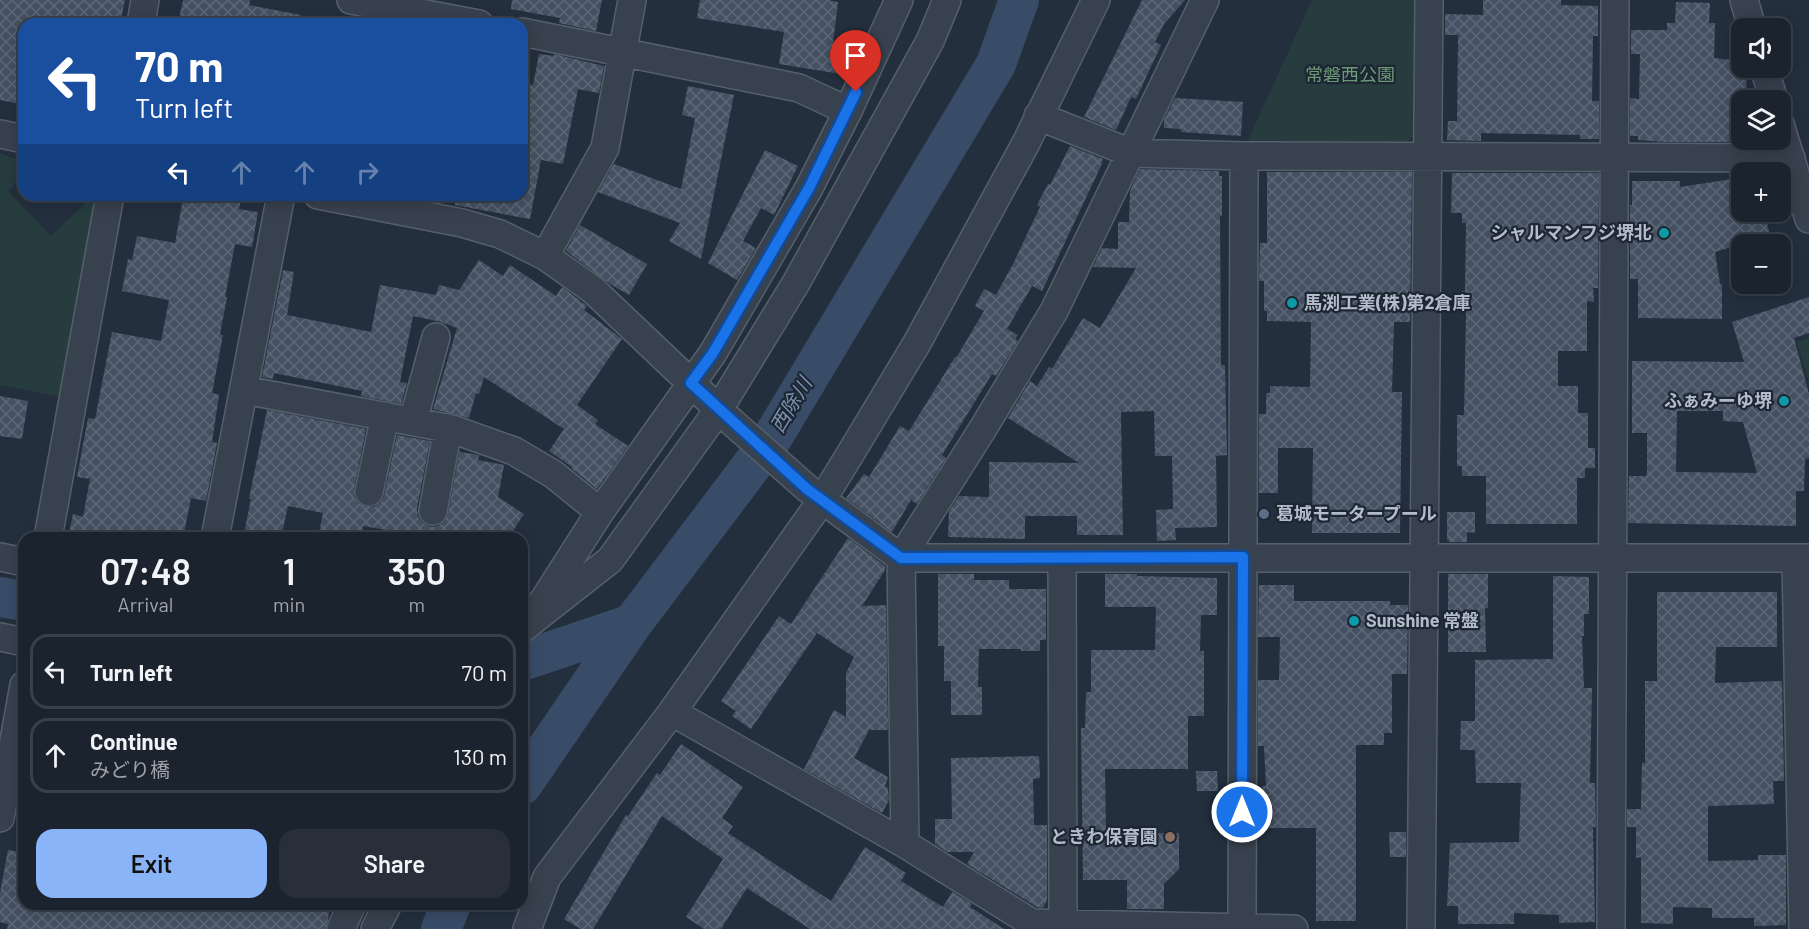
<!DOCTYPE html>
<meta charset="utf-8">
<style>
body{margin:0;font-family:Barlow,"Noto Sans JP",sans-serif;background:#282f3a;color:#f1f3f6;height:100vh;display:flex;flex-direction:column;font-size:22px;white-space:nowrap}
*{box-sizing:border-box;margin:0}
p{font-size:20px;color:#a0a4aa}
.icon{flex:none;width:33px;height:33px;fill:none;stroke:currentColor;stroke-width:2;stroke-linecap:round;stroke-linejoin:round}
.map{position:relative;flex:1;overflow:hidden}
.panel{position:absolute;left:18px;top:532px;width:510px;height:378px;display:flex;flex-direction:column;background:#1b232e;border-radius:18px;box-shadow:0 3px 15px #0003,0 0 0 2px #39404a}
.panel>*{flex:none}
.banner{position:absolute;left:18px;top:18px;width:510px;height:183px;border-radius:18px;box-shadow:0 3px 15px #0003,0 0 0 2px #39404a;background:#1a4fa0;color:#fff;overflow:hidden}
.controls{position:absolute;left:1731px;top:18px;display:grid;gap:12px}
.controls a{display:grid;place-items:center;width:60px;height:60px;border-radius:12px;background:#1b232e;box-shadow:0 3px 15px #0003,0 0 0 2px #39404a;font-size:30px}
.pin{position:absolute;display:grid;place-items:center;width:51px;height:51px;color:#fff;margin:-62px -26px;border-radius:50% 50% 50% 0;rotate:-45deg;box-shadow:0 0 6px #0007}
.pin .icon{rotate:45deg}
.me{position:absolute;width:66px;margin:-33px;rotate:0deg;stroke-linejoin:round;filter:drop-shadow(0 0 4px #0008)}
.turn{display:flex;align-items:center;gap:21px;height:126px;padding:0 18px;font-size:27px}
.turn .icon{width:78px;height:78px;stroke-width:2.5}
.turn b{display:block;font-size:42px;line-height:51px}
.lanes{display:flex;align-items:center;height:57px;padding:0 18px;background:#0003;justify-content:center;gap:30px;direction:ltr}
.lanes .off{opacity:.35}
.eta{display:flex;justify-content:space-evenly;align-items:center;height:102px;text-align:center}
.eta b{font-size:36px;font-weight:600;line-height:42px}
.button{display:flex;gap:12px;margin-top:auto;padding:12px 18px}
.button a{flex:1;height:69px;border-radius:18px;background:#8ab4f8;color:#111;font-size:24px;font-weight:600;line-height:69px;text-align:center}
.button a+a{background:#282f3a;color:#f1f3f6}
ul{padding:0;list-style:none}
li{display:flex;align-items:center;gap:18px;height:75px;margin:0 12px 9px;padding:0 6px;border:3px solid #39404a;border-radius:18px}
li div{flex:1}
li b{display:block;font-size:22px}
li em{font-style:normal}
.map>svg:first-child{display:block}
</style>
<div class="map">
<svg width="1809" height="929" viewBox="0 0 1809 929">
<defs>
<pattern id="building-cross-hatch" width="8" height="8" patternUnits="userSpaceOnUse" patternTransform="scale(1.5)"><rect width="8" height="8" fill="#455162"/><path d="M0 0l8 8M0 8l8-8" fill="none" stroke="#5d6877"/></pattern>
</defs>
<rect width="100%" height="100%" fill="#242f3e"/>
<path fill="#263c3f" d="M1312,0h104l-1,135 -10,9 -158,-2z
M0,153l13,5h11v16l-16,17 43,45 43,-41h5l-36,202 -63,-12z
M1809,338v45l-12,-41z"/>
<g fill="none" stroke-linecap="round" stroke-linejoin="round">
<path stroke="#394c67" stroke-width="40" d="M0,597l24,4
M522,661l110,-37
M522,785l110,-161 139,-184 225,-376 23,-64
M441,929l10,-25"/>
</g>
<path fill="url(#building-cross-hatch)" fill-rule="evenodd" d="M0,0h125l-5,24h-96v81l-24,-5z
M183,0h67l-1,5 52,10 -1,9h-122z
M512,0h90l-6,31 -37,-8 1,-5 -49,-9z
M700,0h128l10,2 -5,41 21,3 -4,22 -3,7 -68,-11 5,-32 -87,-14z
M1142,0h43l-21,24 -9,18 6,3 -25,54 -5,-2 -15,33 -32,-13z
M1483,0h78v5l37,1v30h-5l-1,65h7v38h-19v-4l-99,-2v8l-34,-1 1,-19h9l1,-86h-13v-21l38,1z
M1676,2l34,1 -1,20h6l-1,35 28,3v7h5l-1,32h-4v42h-77l-27,-2v-4h-8v-38l9,1 1,-45h-9v-24h36v-7h8z
M539,54l14,2 1,-2 50,12 -5,27 -21,-4 -15,75 -22,-4 -11,59 -75,-14 1,-10h66v-112l11,2z
M688,86l46,9 -33,164 -32,-18 11,-18 -82,-31 16,-28 67,25 14,-71 -13,-3z
M1175,98l68,4 -2,34 -60,-4v-3l-17,-1v-8z
M1070,146l33,13 -2,7 -59,125 -10,-5 -25,43 11,6 -3,4 3,2 -22,35 -4,-2 -50,81 4,3 -29,46 -6,-4 -19,32 -46,-34 18,-24 5,3 31,-51 9,5 46,-74 1,1 28,-47 -9,-5 9,-17 12,6 17,-31 27,-57 -3,-2 11,-21 2,1z
M765,150l33,16 -24,49 -13,-7 -18,33 13,7 -19,32 -29,-17z
M1140,169l79,2v5h3v40h-2l1,149h4l2,90 -11,1 1,71 -42,1 1,12 -19,1 -1,-31 17,-1 -1,-53h-17l-1,-45 -33,1 2,123h-46v-19h-52v23l-77,-2 1,-26 10,-15 30,1v-35l90,1 -71,-45 22,-37 7,5 12,-19 3,2 31,-51 17,10 36,-60 -43,-1 9,-19 16,1v-27h11l1,-31z
M1267,172h145l-2,150h-16l-2,70h10l-2,141h-88l1,-85h-35v45h-19v-79h7v-21h4v-7l40,1 1,-65 -44,-1v-10h-3v-30h-5l1,-38h7z
M1452,173h147l-1,115h-5l1,14 -7,-1v50h-29v35h20v27h10v35h7v20h-10v10h-8v46h-91v-48h-24v-10h-5v-51h7l2,-102h-4v-22h3l1,-68h-4v-10h-11z
M1739,178l-4,5h7v29h22l6,23 -55,17 5,32h2v35l-84,-1v-39h-8v-75l2,2v-25h48v6z
M203,195h17l21,4 -2,10 19,3 -6,35 -17,-3 -10,53h2l-7,37 3,1 -11,58 7,2 -7,47 5,1 -11,58 -15,-3 -8,40h-115l5,-24 10,3 7,-38 -13,-2 11,-59 7,1 17,-87 49,9 8,-41 -47,-9 6,-32 4,1 5,-24 38,7 8,-45 19,4z
M580,225l67,39 -18,31 -19,-11 -44,-33z
M479,260l24,16 7,-11 46,31 6,-9 25,19 -3,4 38,29 -45,66 21,15 -3,4 33,22 -31,43 -26,-21 1,-1 -23,-16 15,-22 -80,-52 -5,17 -3,-1 -7,25 -36,-9 24,-81 -16,-6 -28,-6 -13,66 7,1 -6,21 -40,-8 1,-5 -88,-18 -1,6 -11,-2 21,-107 11,2 -7,43 84,17 9,-47 56,10 3,-10 20,5z
M1809,297v36l-15,5 15,56v64l-4,1 -1,32h-8v35l-168,-3 1,-47h17l1,-4v-39h-15v-72l112,1 -12,-40zM1677,411h46v10l20,1 14,51 -81,-1z
M0,396l28,5 -6,38 -22,-3z
M267,410l99,19 -12,60v8l4,6 7,4h9l7,-5 3,-6 13,-61 33,6 -13,67 1,9 5,6 8,4 7,-1 7,-5 3,-7 12,-65v3l19,3 -1,5 26,5 -6,32 26,17 -16,24h-74l-71,-12 -2,12h-43l5,-25 -35,-7 -7,32h-38l8,-39h-2z
M1447,512h28v21l-8,-1v10h-18v-2h-2z
M848,538l37,28v4l-23,36 24,-1 2,125h-19l-15,28 34,19 -3,9 3,2 1,12 -7,13 -78,-44 30,-59 12,7v-44l8,-16 -37,-24 -66,96 -19,-13 4,-5 -15,-10 58,-85 12,8z
M938,574h36v6h35v9h37v51h-6v11h-19v-2h-42l-1,38h4v28h-31v-34h-7v-35h-6z
M1105,574h32v2l80,2v37h-16l-1,36h4v65h-16v53h-83l1,64h73v36l-15,15v25h-37v-29h-44l-2,-152h4l1,-36h5v-42h64l1,-43h-51z
M1448,574h40v34h-3l1,44h-38z
M1553,576l36,1v37h-5v22h-2l2,52h8l-2,95h5l1,44h-3l2,95 -36,1v-8l-45,-2v11h-56v-18h-11l3,-63 69,-1 2,-59h-45l-1,-33h-15l1,-29h14v-61l78,-1z
M1259,585h35v16h96v4h18l-1,69h-15v59h-8v12h-28v176h-40v-93h-54v-42h4l-2,-40h-6v-66h21l1,-43h-22z
M1657,592h120v55h-61l-1,36 67,-2 2,100h-11l1,23 -66,2v55l50,-1v-5h28v70l-32,1v-8h-42v-10l-39,-1v17l-32,-1v-66l-5,1v-31h-9v-18h14l1,-46h3v-82h12z
M681,744l62,43 -21,31 11,8 -5,7 103,68 34,-54 41,26 -5,8 42,26 9,-15 20,12 -2,3 34,22h-194l-63,-41 -26,41h-17l-18,-12 37,-58 -61,-43 -69,113h-12l-17,-10 62,-104 2,1 29,-43 3,2z
M1039,756l1,22 -7,1 1,46h13v75l-4,8 -6,-1 -70,-43 7,-12h-26l-13,-8v-25h17l-1,-61z
M1196,771h21l1,20h-21z
M1389,832h17v25h-16z
M8,850l16,3v51h120l36,7 2,-7h148l-2,16 -2,9h-319l1,-5 -8,-2v-29z"/>
<g fill="none" stroke-linecap="round" stroke-linejoin="round">
<g stroke="#565f6c" stroke-width="30">
<path id="minor" d="M351,0l128,24
M1744,0l8,28
M141,24l4,-24
M522,32l277,56 49,23
M1764,68l10,32
M1038,116l93,37 113,3 547,2
M1780,124l29,95
M0,134l24,5
M318,195l144,28 38,11 45,22 48,34 139,132 76,67 93,69h908
M545,256l60,-108 27,-148
M244,390l208,39 62,22 39,23 47,38
M413,421l23,-84
M369,492l16,-76
M433,511l15,-83
M48,538l62,-343
M215,538l66,-343
M0,557l24,5
M1062,558l1,365
M1796,559l7,370
M538,609l62,-97 113,-159 96,-165 39,-77 51,-111
M522,629l88,-69 109,-151 77,-126 134,-242 17,-41
M0,637l24,5
M672,712l233,132 127,79 262,6
M0,818l24,-133
M905,844l-4,-286 81,-128 72,-119 151,-311
M341,929l11,-25
M375,929l13,-25
M527,929l20,-52 125,-165 150,-212 27,-44 68,-113 109,-200 70,-143
M1242,929l2,-773
M1421,929l8,-929
M1611,929l4,-929"/>
</g>
<use href="#minor" stroke="#38414e" stroke-width="27"/>
</g>
<g fill="none" stroke-linecap="round" stroke-linejoin="round">
<g stroke="#114b97" stroke-width="15">
<path id="route" d="M856,92l-47,96 -96,165 -22,30 116,106 94,69 342,-1 -1,255"/>
</g>
<use href="#route" stroke="#1a73e8" stroke-width="10"/>
</g>
<g fill="#0f9aa8" stroke="#1d2633" stroke-width="2">
<circle cx="1664" cy="233" r="6"/>
<circle cx="1292" cy="303" r="6"/>
<circle cx="1784" cy="401" r="6"/>
<circle cx="1354" cy="621" r="6"/>
</g>
<circle fill="#5c6f8a" stroke="#1d2633" stroke-width="2" cx="1264" cy="514" r="6"/>
<circle fill="#8d6e63" stroke="#1d2633" stroke-width="2" cx="1170" cy="837" r="6"/>
<g text-anchor="middle" stroke-width="4.5" stroke-linejoin="round" paint-order="stroke">
<g font-size="18" fill="#6b9a76" stroke="#1d2633">
<text x="1350" y="81">常磐西公園</text>
</g>
<g font-size="18" font-weight="bold" fill="#b4bcc9" stroke="#1d2633" text-anchor="end">
<text x="1652" y="239">シャルマンフジ堺北</text>
<text x="1304" y="309" text-anchor="start">馬渕工業(株)第2倉庫</text>
<text x="1772" y="407">ふぁみーゆ堺</text>
<text x="1276" y="520" text-anchor="start">葛城モータープール</text>
<text x="1366" y="627" text-anchor="start">Sunshine 常盤</text>
<text x="1158" y="843">ときわ保育園</text>
</g>
<g font-size="20" font-style="italic" fill="#7c92b1" stroke="#1d2633">
<text transform="translate(791 405) rotate(-59)" y="7">西除川</text>
</g>
</g>
</svg>
<div class="controls">
<a><svg class="icon" aria-label="sound" viewBox="0 0 24 24"><path d="M4 9h4l5-4v14l-5-4H4zM17 9q2 3 0 6"/></svg></a>
<a><svg class="icon" aria-label="layers" viewBox="0 0 24 24"><path d="M12 4l9 5-9 5-9-5zM3 14l9 5 9-5"/></svg></a>
<a>+</a>
<a>−</a>
</div>
<div class="pin" style="left:856px;top:92px;background:#d93025"><svg class="icon" aria-label="arrive" viewBox="0 0 24 24"><path d="M6 21V4h12l-3 4 3 4H6"/></svg></div>
<svg class="me" style="left:1242px;top:812px" viewBox="-20 -20 40 40"><circle r="17" fill="#1a73e8" stroke="#fff" stroke-width="3"/><path d="M0-11L8 9 0 5-8 9z" fill="#fff"/></svg>
<div class="banner">
<div class="turn"><svg class="icon" aria-label="left" viewBox="0 0 24 24"><path d="M17 20v-9H6M10 6l-5 5 5 5"/></svg><div><b>70 m</b>Turn left</div></div>
<div class="lanes"><svg class="icon" aria-label="left" viewBox="0 0 24 24"><path d="M17 20v-9H6M10 6l-5 5 5 5"/></svg><svg class="icon off" aria-label="ahead" viewBox="0 0 24 24"><path d="M12 20V5M6 11l6-6 6 6"/></svg><svg class="icon off" aria-label="ahead" viewBox="0 0 24 24"><path d="M12 20V5M6 11l6-6 6 6"/></svg><svg class="icon off" aria-label="right" viewBox="0 0 24 24"><path d="M7 20v-9h11M14 6l5 5-5 5"/></svg></div>
</div>
<section class="panel">
<div class="eta">
<div><b>07:48</b><p>Arrival</p></div>
<div><b>1</b><p>min</p></div>
<div><b>350</b><p>m</p></div>
</div>
<ul>
<li><svg class="icon" aria-label="left" viewBox="0 0 24 24"><path d="M17 20v-9H6M10 6l-5 5 5 5"/></svg><div><b>Turn left</b></div><em>70 m</em></li>
<li><svg class="icon" aria-label="ahead" viewBox="0 0 24 24"><path d="M12 20V5M6 11l6-6 6 6"/></svg><div><b>Continue</b><p>みどり橋</p></div><em>130 m</em></li>
</ul>
<div class="button"><a>Exit</a><a>Share</a></div>
</section>
</div>
